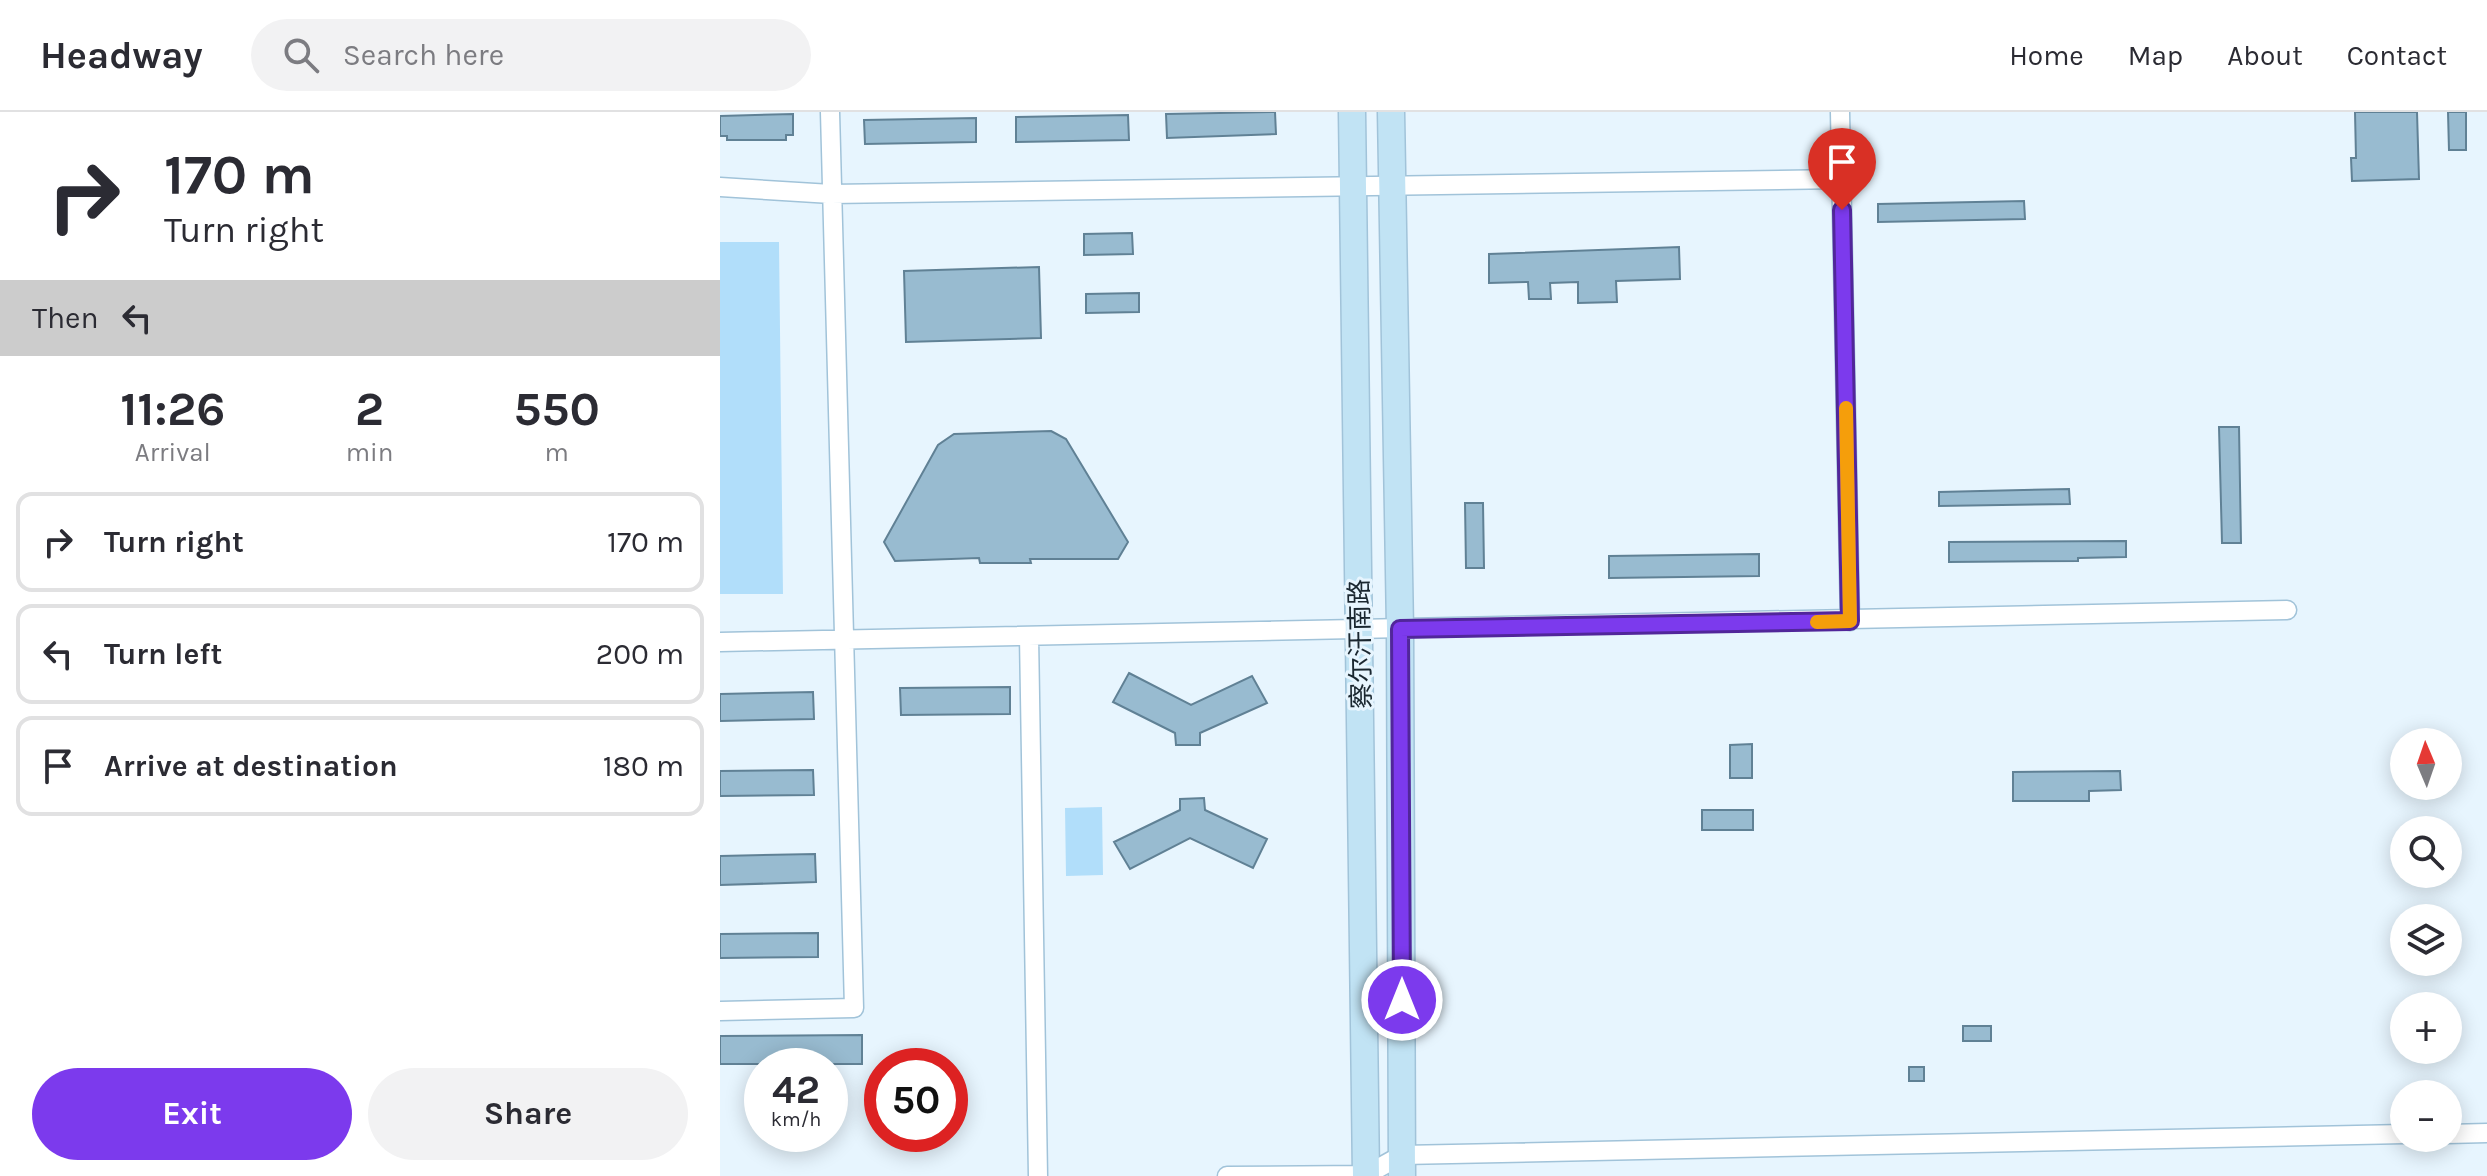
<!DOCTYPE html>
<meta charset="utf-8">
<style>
body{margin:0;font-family:Karla,"Noto Sans SC",sans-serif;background:#f2f2f3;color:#2b2b33;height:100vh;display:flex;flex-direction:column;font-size:30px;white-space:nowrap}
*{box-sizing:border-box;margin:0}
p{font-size:26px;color:#7c7c81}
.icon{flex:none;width:44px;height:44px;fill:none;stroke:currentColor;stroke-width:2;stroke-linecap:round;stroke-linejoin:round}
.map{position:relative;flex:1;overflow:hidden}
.details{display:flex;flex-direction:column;background:#fff;width:720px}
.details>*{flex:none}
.banner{background:#fff;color:#2b2b33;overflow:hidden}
.needle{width:52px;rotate:358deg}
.tools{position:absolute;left:1670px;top:616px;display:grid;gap:16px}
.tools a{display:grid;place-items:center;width:72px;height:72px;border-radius:50%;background:#fff;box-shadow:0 4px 20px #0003;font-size:40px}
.speed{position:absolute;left:24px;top:936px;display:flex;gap:16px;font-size:40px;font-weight:700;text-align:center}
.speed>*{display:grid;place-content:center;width:104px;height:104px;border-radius:50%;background:#fff;box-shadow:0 4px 20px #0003;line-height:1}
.speed small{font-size:20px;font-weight:400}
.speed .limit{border:12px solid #d22;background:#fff;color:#111}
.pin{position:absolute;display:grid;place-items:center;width:68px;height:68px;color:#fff;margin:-82px -34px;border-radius:50% 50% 50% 0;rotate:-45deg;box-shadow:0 0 8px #0007}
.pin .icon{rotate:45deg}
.me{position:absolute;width:88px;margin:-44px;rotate:0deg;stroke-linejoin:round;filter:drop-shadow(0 0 6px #0008)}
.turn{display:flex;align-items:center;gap:28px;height:168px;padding:0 32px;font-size:36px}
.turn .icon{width:104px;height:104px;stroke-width:2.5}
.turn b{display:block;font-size:56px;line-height:68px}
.then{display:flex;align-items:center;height:76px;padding:0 32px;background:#0003;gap:16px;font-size:30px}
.eta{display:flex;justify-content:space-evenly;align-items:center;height:136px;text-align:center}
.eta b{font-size:48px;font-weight:700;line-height:56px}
.action{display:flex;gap:16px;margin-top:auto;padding:16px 32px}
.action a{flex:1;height:92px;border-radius:48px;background:#7c3aed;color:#fff;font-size:32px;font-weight:700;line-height:92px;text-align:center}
.action a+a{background:#f2f2f3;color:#2b2b33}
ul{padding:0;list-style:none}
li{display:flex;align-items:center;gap:24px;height:100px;margin:0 16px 12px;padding:0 16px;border:4px solid #e1e1e2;border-radius:16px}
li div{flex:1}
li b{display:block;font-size:30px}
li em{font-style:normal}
header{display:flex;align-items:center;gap:48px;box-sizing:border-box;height:112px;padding:0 40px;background:#fff;border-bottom:2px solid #e1e1e2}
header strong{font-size:38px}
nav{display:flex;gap:44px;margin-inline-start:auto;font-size:28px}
.search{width:560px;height:72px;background:#f2f2f3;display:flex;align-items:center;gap:20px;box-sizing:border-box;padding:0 28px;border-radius:44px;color:#7c7c81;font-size:30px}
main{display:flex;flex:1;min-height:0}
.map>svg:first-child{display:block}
</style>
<header>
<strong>Headway</strong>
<div class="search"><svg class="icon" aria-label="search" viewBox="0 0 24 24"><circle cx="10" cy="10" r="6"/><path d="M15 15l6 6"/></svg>Search here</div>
<nav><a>Home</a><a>Map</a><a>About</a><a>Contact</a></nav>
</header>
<main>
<section class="details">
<div class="banner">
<div class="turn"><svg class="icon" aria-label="right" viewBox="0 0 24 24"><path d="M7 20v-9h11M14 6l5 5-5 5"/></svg><div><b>170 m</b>Turn right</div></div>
<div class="then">Then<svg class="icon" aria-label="left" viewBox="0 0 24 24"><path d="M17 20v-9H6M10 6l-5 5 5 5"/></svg></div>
</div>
<div class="eta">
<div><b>11:26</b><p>Arrival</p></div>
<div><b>2</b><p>min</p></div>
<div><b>550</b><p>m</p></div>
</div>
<ul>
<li><svg class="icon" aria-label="right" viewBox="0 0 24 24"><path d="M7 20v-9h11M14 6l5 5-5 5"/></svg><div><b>Turn right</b></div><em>170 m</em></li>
<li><svg class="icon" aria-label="left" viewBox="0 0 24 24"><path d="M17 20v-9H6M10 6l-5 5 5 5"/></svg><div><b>Turn left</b></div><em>200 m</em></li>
<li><svg class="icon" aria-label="arrive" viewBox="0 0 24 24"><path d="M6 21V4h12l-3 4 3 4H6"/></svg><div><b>Arrive at destination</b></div><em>180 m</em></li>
</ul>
<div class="action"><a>Exit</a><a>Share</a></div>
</section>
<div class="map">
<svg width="1767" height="1064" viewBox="0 0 1767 1064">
<rect width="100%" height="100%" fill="#e7f5fe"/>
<path fill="#b1defa" d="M0,130h59l4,352h-63z
M382,695l1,68 -37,1 -1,-68z"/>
<path fill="#98bbd0" stroke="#608195" stroke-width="2" d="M555,0l1,22 -109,4 -1,-24z
M1635,0h62l2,67 -67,2 -1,-23h5z
M1728,0h18v38h-17z
M73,2v21h-7v5h-59v-4h-7v-20z
M408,3l1,25 -113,2v-25z
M256,6v24l-111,2 -1,-24z
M1304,89l1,18 -147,3v-18z
M412,121l1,21 -49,1v-21z
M959,135l1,32 -64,2 1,21 -39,1v-21l-28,1 1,16h-22l-1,-17 -39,1v-29z
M319,155l2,71 -135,4 -2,-71z
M419,181v19l-53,1v-19z
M1499,315h20l2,116h-19z
M331,319l15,8 62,103 -10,17h-88l1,4h-51l-1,-5 -84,3 -11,-19 54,-97 16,-11z
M1349,377l1,15 -131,2v-14z
M745,391h18l1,65h-18z
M1406,429v16l-48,1v3l-129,1v-20z
M1039,442v22l-150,2v-22z
M409,561l62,32 61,-29 15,27 -67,30v12h-24l-1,-12 -62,-31z
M290,575v27l-109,1 -1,-27z
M93,580l1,27 -94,2v-27z
M1032,632v34h-22v-33z
M93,658l1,25 -94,1v-25z
M1400,659l1,19 -32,1v10h-76v-29z
M484,686l1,12 62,29 -14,29 -63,-30 -60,31 -16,-27 66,-32v-11z
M982,698h51v20h-51z
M95,742l1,28 -96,3v-29z
M98,821v24l-98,1v-24z
M1243,914h28v15h-28z
M142,923v29h-142v-28z
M1189,955h15v14h-15z"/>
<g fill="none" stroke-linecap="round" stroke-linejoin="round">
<g stroke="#a1c3d9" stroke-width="21">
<path id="street" d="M1120,0l10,509
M0,75l111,7 1010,-15
M309,524l9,540
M0,530l1567,-32
M0,899l134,-3 -24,-896
M1728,1022l39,-1
M507,1064l139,-1 36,-20 1002,-21"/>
</g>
<g stroke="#a1c3d9" stroke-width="29">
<path id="secondary" d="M632,0l14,1064
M671,0l9,517 2,547"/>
</g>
<use href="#street" stroke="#fff" stroke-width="18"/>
<use href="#secondary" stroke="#c1e3f4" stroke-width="26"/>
</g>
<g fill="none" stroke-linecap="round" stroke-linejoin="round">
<g stroke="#51269a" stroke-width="20">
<path id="route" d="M682,888l-2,-371 450,-8 -8,-411"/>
</g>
<use href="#route" stroke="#7c3aed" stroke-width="14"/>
<path stroke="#f59e0b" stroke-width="14" d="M1097,510l33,-1 -4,-213"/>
</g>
<g text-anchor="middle" stroke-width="6" stroke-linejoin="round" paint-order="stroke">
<g font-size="26" fill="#1a2730" stroke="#e7f5fe">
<text transform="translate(640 532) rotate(-91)" y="9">察尔汗南路</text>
</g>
</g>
</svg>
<div class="tools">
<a><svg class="needle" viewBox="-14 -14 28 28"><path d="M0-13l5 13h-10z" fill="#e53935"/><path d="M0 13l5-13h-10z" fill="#7c7c81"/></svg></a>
<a><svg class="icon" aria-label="search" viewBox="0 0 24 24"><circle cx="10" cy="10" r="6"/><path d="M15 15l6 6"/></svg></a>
<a><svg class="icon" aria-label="layers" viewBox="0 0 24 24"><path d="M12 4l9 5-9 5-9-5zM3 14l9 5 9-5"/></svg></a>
<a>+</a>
<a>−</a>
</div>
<div class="speed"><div>42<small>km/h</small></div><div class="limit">50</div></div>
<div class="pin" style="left:1122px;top:98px;background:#d93025"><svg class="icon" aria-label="arrive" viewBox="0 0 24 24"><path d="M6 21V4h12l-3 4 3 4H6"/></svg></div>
<svg class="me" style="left:682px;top:888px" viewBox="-20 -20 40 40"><circle r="17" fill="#7c3aed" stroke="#fff" stroke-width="3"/><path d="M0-11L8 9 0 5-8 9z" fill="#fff"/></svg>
</div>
</main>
